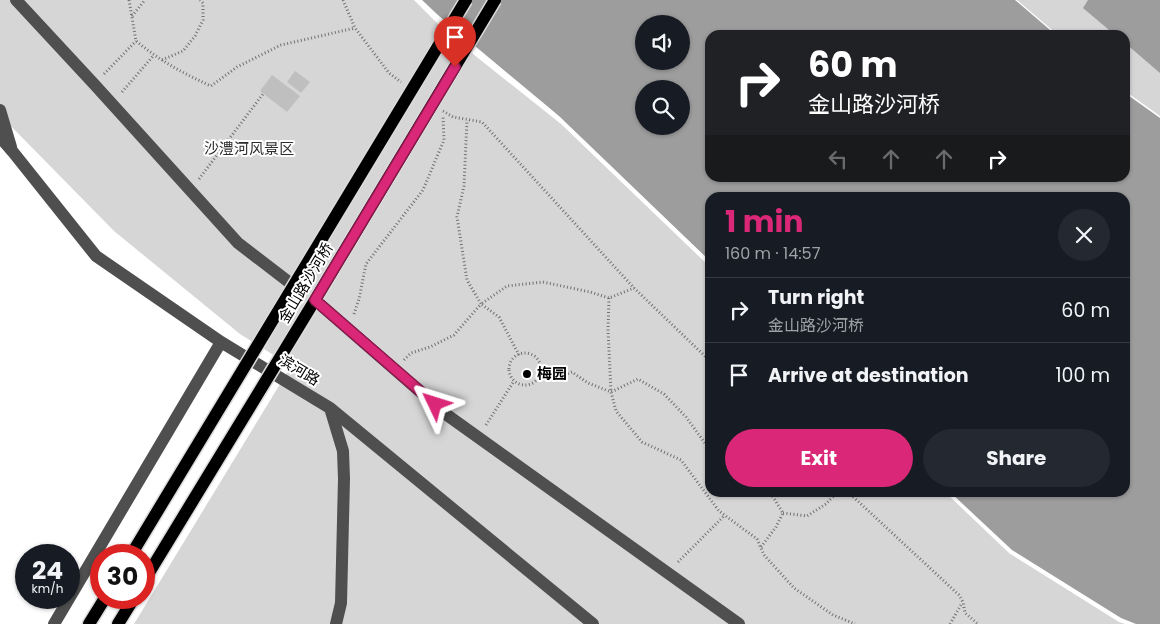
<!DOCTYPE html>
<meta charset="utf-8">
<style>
body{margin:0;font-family:Poppins,"Noto Sans SC",sans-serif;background:#242831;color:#f1f3f6;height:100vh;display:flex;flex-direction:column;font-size:19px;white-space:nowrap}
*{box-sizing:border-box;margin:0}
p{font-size:16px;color:#9ea1a6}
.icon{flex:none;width:28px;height:28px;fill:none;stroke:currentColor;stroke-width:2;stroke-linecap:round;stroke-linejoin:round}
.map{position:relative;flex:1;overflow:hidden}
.drawer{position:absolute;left:705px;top:192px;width:425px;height:305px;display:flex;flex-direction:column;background:#171b24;border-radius:15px;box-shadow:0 1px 4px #0004}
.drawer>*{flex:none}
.top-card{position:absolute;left:705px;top:30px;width:425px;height:152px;border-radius:15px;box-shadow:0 1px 4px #0004;background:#202124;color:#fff;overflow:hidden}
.fabs{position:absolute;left:635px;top:15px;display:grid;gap:10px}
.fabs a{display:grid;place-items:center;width:55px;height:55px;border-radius:50%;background:#171b24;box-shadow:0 1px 4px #0004;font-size:25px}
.speed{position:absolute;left:15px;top:544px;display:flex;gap:10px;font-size:25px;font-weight:700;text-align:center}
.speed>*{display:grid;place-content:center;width:65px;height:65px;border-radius:50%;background:#171b24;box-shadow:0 1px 4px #0004;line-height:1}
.speed small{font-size:12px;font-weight:400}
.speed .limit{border:8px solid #d22;background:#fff;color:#111}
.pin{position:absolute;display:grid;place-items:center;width:42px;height:42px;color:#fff;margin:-51px -21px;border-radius:50% 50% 50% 0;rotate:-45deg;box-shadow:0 0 5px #0007}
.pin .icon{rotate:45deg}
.me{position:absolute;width:55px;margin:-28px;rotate:311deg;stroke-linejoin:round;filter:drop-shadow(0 0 4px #0008)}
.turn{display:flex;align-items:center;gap:18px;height:105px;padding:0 20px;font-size:22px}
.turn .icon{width:65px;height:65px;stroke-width:2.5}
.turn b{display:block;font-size:35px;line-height:42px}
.lanes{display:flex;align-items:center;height:48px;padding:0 20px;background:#0003;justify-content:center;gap:25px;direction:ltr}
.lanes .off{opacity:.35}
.round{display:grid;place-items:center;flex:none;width:52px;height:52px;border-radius:26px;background:#242831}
.overview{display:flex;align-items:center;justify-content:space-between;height:85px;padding:0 20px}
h1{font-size:30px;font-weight:700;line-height:38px;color:#db2777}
.button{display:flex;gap:10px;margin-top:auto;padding:10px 20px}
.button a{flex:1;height:58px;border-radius:30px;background:#db2777;color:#fff;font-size:20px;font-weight:700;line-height:58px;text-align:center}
.button a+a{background:#242831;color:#f1f3f6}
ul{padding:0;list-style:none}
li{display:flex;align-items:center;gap:15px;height:65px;padding:0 20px;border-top:1px solid #363941}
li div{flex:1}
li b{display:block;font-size:19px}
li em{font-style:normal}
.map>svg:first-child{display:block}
</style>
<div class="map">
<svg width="1160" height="624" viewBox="0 0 1160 624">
<rect width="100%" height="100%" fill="#fff"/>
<path fill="#d6d6d6" d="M0,0h414l23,23 41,35 83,66 149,143v225l236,1 63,60 110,69 6,2h-991l157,-258 -51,-32 -126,-103 -114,-116z
M1017,0h143v116l-35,-25v-56h-67z"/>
<path fill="#9d9d9d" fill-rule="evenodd" d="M422,0h593l41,35h-346v143h415v-85l35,25v506h-24l-15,-6 -109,-68 -61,-57 174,-1v-294h-415v63l-151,-145 -120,-100zM644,24h37v37h-37zM644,89h37v37h-37z
M1088,0h72v73l-35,-30v-8h-10l-32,-27z"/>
<path fill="#bfbfbf" d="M295,71l15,11 -9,11 -14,-11z
M272,75l28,21 -13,16 -27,-21z"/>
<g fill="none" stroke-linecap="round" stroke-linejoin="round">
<g stroke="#dbdbdb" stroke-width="15">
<path id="major" d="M89,624l16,-26
M118,624l16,-26"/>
</g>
<path stroke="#717171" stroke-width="3" stroke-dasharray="1 2.5" stroke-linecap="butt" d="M129,0l7,41c23,19 48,33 75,45l26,-19 44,-22 74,-17
M343,0l12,28 34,45 12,9
M132,16l13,-16
M162,60l21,-9 12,-15 8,-16v-17l-3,-3
M104,74l32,-33
M122,92l32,-37
M443,111l10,6 29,5 152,166 76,73
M199,179l64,-85
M609,298l-1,32 3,62 27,-13 26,15 22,23 24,33
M354,314l5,-15 7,-35 57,-74 21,-50 -1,-24
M509 369a16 16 0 1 1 32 0a16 16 0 1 1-32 0Z
M519,355l-20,-38 -18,-13 26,-18 36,-4 47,10 19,6 25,-10
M404,360l7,-7 19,-6 24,-12 27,-31 -14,-24 -10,-63 7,-31 3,-66
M537,379l18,-1 17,-6 16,11 23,9 5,19 26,31 39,18 38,51 38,28 7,16 30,33 39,27 22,9
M486,425l28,-44
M848,492l111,103 4,7 2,11 13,11
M783,513l24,3 19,-12 11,-12
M761,547l15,-20 7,-14 -13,-21
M678,562l47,-47
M950,624l12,-21"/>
<path stroke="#4f4f4f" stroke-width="12" d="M16,0l78,84 144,159 56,43
M0,110l11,37
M0,137l13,15 83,104 125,86 109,66 263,216
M315,300l132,115 292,209
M330,408l13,43 1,28 -3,124 -5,21
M54,624l167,-282"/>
<use href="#major" stroke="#000" stroke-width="12"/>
<g stroke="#dbdbdb" stroke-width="15" stroke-linecap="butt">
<path id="major-bridge" d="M131,555l335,-555
M144,581l171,-281 180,-300"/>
</g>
<use href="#major-bridge" stroke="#000" stroke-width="12"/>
</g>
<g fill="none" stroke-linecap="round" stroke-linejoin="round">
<g stroke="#8e194d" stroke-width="12">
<path id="route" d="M435,404l-120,-104 140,-233"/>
</g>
<use href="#route" stroke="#db2777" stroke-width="9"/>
</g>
<circle fill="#000" stroke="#fff" stroke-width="2" cx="527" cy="374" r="5"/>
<g text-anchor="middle" stroke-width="4" stroke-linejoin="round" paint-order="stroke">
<g font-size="15" fill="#2d2d2d" stroke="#fff">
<text x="249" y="154">沙澧河风景区</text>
</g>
<g font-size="15" fill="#000" stroke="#fff">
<text transform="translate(306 283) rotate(-59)" y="5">金山路沙河桥</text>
<text transform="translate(299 370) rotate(31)" y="5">滨河路</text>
</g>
<g font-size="15" font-weight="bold" fill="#000" stroke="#fff" text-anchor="start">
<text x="537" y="379">梅园</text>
</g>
</g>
</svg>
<div class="fabs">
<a><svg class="icon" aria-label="sound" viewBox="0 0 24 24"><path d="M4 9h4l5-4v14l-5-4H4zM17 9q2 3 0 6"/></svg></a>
<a><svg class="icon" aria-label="search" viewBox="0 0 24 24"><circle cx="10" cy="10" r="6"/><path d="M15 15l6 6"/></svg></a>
</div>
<div class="speed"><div>24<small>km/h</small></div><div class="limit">30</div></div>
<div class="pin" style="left:455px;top:67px;background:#d93025"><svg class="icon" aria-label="arrive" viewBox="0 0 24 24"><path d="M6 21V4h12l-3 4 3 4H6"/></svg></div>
<svg class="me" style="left:435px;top:404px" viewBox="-20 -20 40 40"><path d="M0-17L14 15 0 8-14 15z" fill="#db2777" stroke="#fff" stroke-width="4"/></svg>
<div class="top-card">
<div class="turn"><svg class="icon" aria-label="right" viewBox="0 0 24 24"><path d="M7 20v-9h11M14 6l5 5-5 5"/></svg><div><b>60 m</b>金山路沙河桥</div></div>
<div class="lanes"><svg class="icon off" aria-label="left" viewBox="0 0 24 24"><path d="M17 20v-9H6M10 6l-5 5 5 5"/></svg><svg class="icon off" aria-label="ahead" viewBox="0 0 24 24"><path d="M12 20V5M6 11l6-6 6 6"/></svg><svg class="icon off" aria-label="ahead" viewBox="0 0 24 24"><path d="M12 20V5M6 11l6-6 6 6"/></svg><svg class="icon" aria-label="right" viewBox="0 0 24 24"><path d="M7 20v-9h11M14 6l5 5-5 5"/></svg></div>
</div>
<section class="drawer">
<div class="overview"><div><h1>1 min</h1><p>160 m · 14:57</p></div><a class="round"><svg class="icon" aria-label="close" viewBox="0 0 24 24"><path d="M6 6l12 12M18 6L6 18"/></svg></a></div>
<ul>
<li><svg class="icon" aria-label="right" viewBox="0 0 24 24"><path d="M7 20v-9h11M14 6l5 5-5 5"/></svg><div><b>Turn right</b><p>金山路沙河桥</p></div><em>60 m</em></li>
<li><svg class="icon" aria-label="arrive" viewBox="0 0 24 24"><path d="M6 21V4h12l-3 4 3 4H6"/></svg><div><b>Arrive at destination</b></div><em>100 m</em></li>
</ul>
<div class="button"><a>Exit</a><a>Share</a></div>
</section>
</div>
